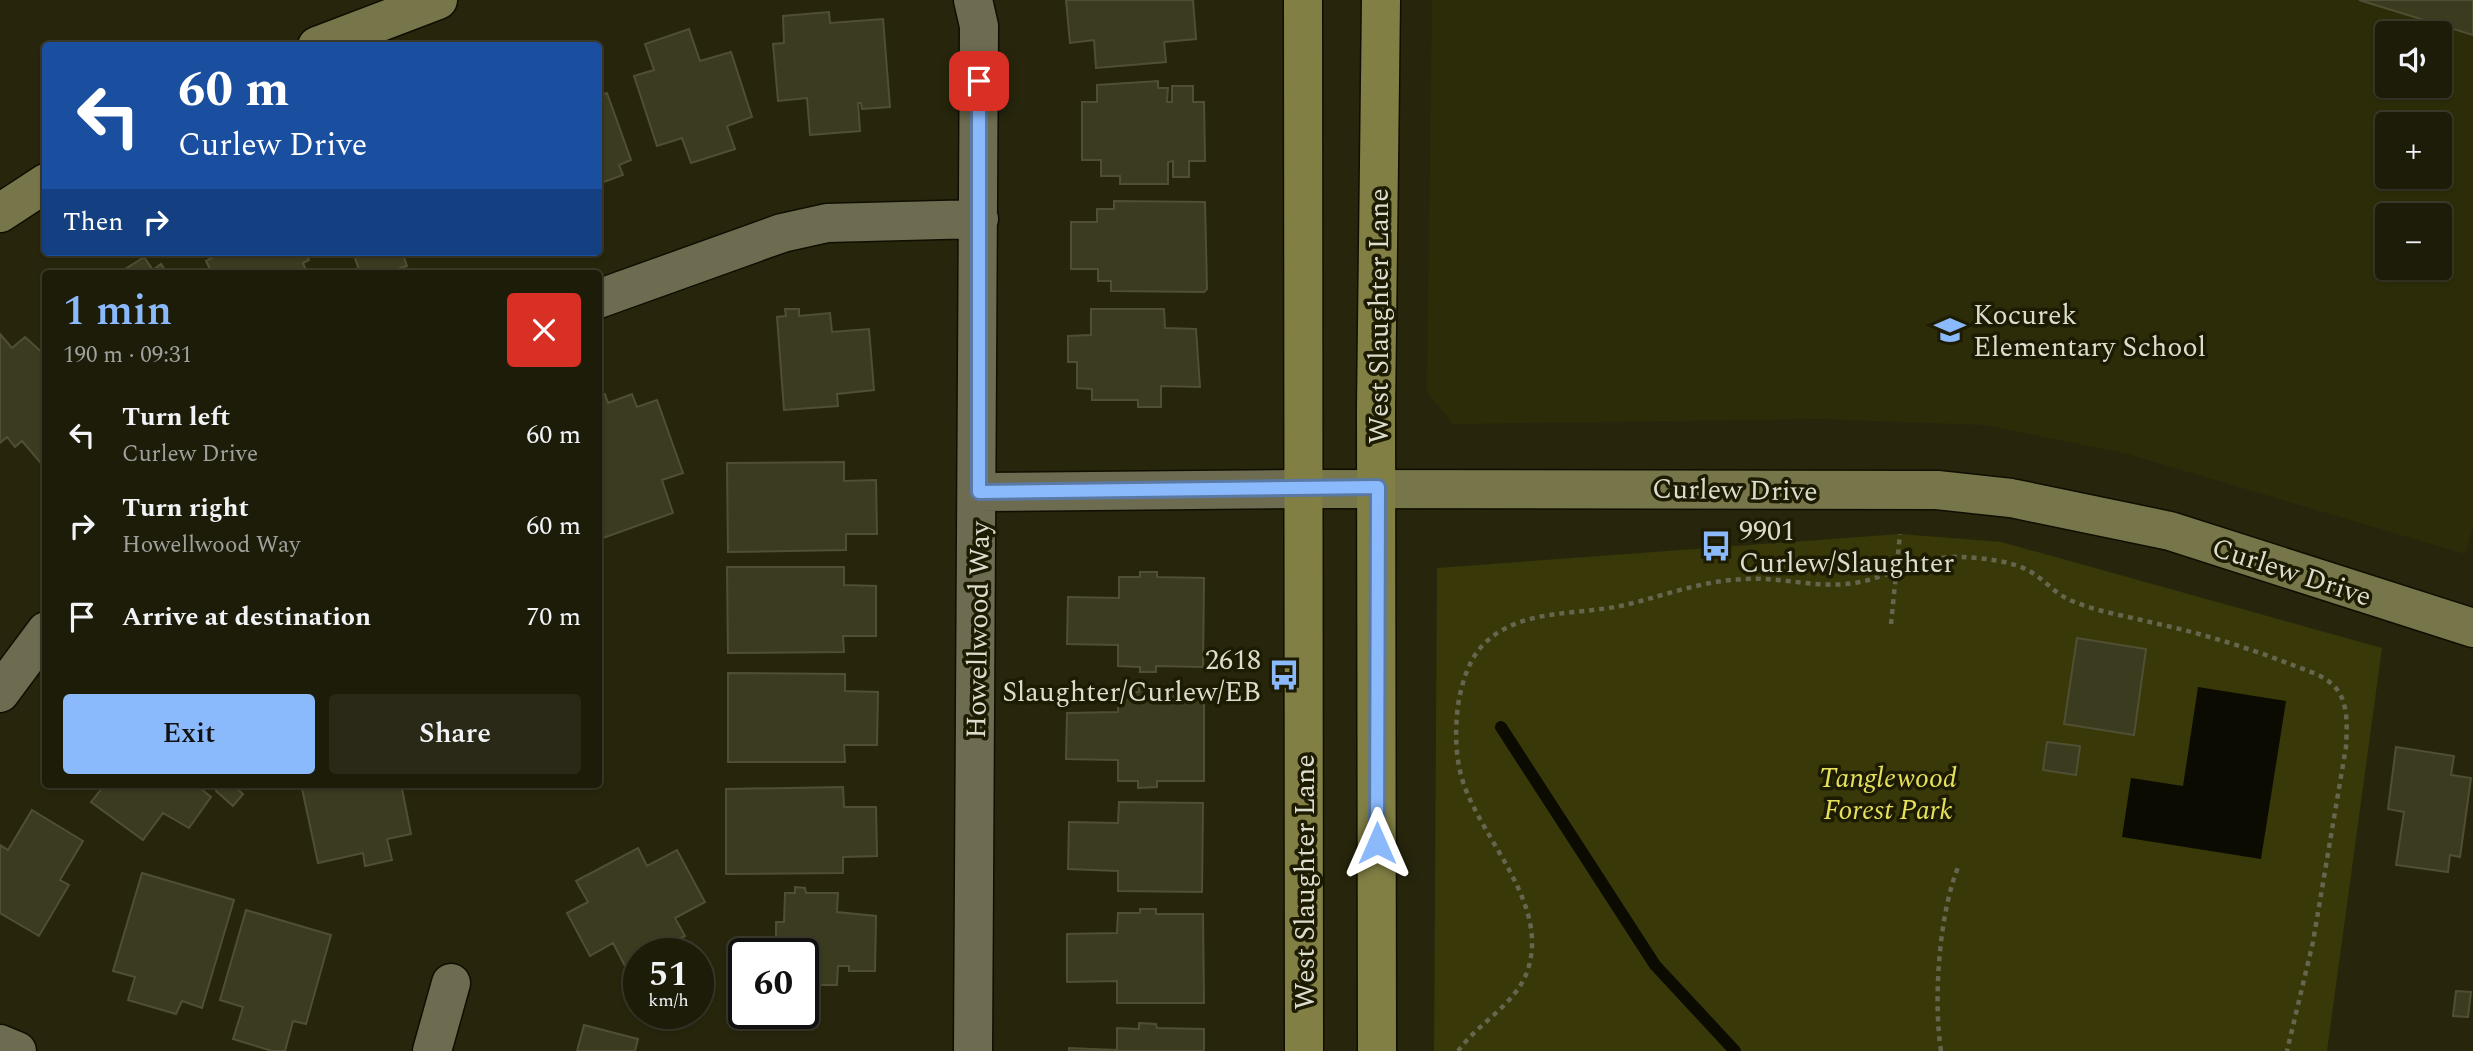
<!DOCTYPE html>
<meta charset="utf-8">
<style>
body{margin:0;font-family:Spectral,serif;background:#2a2917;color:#f1f3f6;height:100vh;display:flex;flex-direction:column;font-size:26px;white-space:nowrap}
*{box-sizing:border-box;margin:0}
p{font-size:23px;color:#a0a19c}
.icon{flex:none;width:38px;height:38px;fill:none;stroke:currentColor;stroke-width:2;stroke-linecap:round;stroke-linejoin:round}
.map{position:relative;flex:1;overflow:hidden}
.panel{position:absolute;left:42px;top:270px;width:560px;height:518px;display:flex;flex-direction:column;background:#1d1c09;border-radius:7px;box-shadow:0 2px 5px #0004,0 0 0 2px #3b3a2a}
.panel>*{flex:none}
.top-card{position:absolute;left:42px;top:42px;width:560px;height:214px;border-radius:7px;box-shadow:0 2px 5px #0004,0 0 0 2px #3b3a2a;background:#1a4fa0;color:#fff;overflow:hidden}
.fabs{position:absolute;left:2375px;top:21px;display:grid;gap:14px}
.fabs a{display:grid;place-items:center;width:77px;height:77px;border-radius:7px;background:#1d1c09;box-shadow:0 2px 5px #0004,0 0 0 2px #3b3a2a;font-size:35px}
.speed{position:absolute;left:623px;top:938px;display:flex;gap:14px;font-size:35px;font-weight:700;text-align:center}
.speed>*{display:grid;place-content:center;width:91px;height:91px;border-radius:50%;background:#1d1c09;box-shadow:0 2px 5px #0004,0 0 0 2px #3b3a2a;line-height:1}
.speed small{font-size:18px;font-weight:400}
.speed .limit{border:4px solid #111;border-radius:10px;background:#fff;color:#111}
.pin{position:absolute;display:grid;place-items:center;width:60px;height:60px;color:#fff;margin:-30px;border-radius:14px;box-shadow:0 4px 10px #0006}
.me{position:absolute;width:77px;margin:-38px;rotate:0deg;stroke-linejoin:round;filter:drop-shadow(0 0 5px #0008)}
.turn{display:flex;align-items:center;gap:24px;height:147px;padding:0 21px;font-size:32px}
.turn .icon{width:91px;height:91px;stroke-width:2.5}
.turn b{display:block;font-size:49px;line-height:60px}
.then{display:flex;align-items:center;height:66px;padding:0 21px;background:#0003;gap:14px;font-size:26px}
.round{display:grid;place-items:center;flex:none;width:74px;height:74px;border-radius:7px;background:#2a2917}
.head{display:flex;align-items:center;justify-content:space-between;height:119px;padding:0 21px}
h1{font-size:42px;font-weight:600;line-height:52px;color:#8bbafc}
.primary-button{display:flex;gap:14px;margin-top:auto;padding:14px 21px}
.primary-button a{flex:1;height:80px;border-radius:7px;background:#8bbafc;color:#111;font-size:28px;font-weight:600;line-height:80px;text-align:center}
.primary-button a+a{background:#2a2917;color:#f1f3f6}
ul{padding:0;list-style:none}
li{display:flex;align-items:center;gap:21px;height:91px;padding:0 21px}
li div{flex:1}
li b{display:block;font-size:26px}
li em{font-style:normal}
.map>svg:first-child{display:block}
</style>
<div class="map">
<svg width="2473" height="1051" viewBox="0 0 2473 1051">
<rect width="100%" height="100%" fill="#27260c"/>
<path fill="#2d2c09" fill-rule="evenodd" d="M1432,0h1041v527l-8,27 -341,-101 -139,-28 -164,-6 -368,5 -26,-32zM2387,33h53v53h-53zM2387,124h53v53h-53zM2387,215h53v53h-53z"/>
<path fill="#393808" d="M1900,534l101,8 381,106 -55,403h-893l3,-483z"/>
<path fill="#0b0b02" d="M2198,687l88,14 -25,158 -139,-22 9,-59 52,8z"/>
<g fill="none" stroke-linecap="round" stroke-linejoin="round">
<path stroke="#0b0b02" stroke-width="12" d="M1501,727l154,238 80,86"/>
</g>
<path fill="#3b3b20" stroke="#504f34" stroke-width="2" d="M1066,0h127l3,39 -32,3 2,20 -70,6 -2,-28 -24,3z
M2359,0h114v35z
M829,12l1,11 53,-4 7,88 -28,2 -1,-6h-3l2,28 -50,4 -3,-37 -29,3 -5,-57 11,-1 -1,-27z
M689,29l11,32 31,-9 21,65 -25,9 8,23 -44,14 -9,-25 -25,8 -23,-70 20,-6 -9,-26z
M1158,81v7h10l-1,14h5v-16h21v16h11l1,59h-16v16h-16v-16l-5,1v22h-48v-8h-19v-16h-19v-58h15v-17z
M607,93l24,67 -12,5 4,10 -25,9v-88z
M1114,201l91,1 2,87 -3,3 -93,-1v-10h-13v-12h-27v-47h26v-13h17z
M216,252h89l4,8 -6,3 4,10h-95l-6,-12 11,-6z
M353,252h49l5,14 -23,7h-24z
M144,257l9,13 8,-6 6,9h-48z
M785,309h14v7l31,-3 2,19 37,-3 5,61 -37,4 1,12 -54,4 -7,-93 9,-1z
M1091,309h73l1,19 31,1 4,58 -39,-1v21h-23v-7h-46v-11l-15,-1v-26h-9v-26l23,-1z
M0,334l12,14 13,-11 21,19v113l-24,-28 -7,6 -8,-10 -7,6z
M605,394l3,9 24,-9 5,13 20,-7 26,73 -21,7 11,33 -70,25 -5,-14v-128z
M844,462v19l32,-1 1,54h-31v16l-118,2 -1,-89z
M727,567h117v18l32,1v50h-33l1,16 -116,1z
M1140,572h17v5l47,1 -1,89 -47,-1v6h-16v-5l-22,-1v-21l-51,-1 1,-47 51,1v-21h21z
M2077,638l69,11 -12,86 -70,-11z
M728,673l117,1v17l33,1 -1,53h-33l1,17h-117z
M1139,686h18v6l47,1v88h-47v6l-19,1v-7h-20v-21l-52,-1 1,-46 51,-1 1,-20h20z
M2047,742l33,4 -4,29 -33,-5z
M2396,747l58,9 -3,19 20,3 -11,79 -10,-2 -2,17 -52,-7 8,-53 -16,-3z
M98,784h103l-1,4 11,9 -22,31 -26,-15 -20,27 -52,-38 12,-15z
M222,784h10l11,10 -10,12 -17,-15z
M301,784h100l10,50 -24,5 5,21 -27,6 -2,-13 -45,10z
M843,787l1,20h32l1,49 -34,1v16l-117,1v-85z
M1119,802l84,1 -1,89 -84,-1v-20l-50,-2 1,-47 49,1z
M32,810l51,31 -23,39 9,5 -30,51 -39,-23v-68l8,5z
M638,848l9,18 30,-16 28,52 -30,16 10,18 -33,18h-13v7l-13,7 -13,-25 -23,13 -23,-43 21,-11 -12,-21z
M142,873l92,27 -32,108 -20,-7 -6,13 -48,-14 7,-23 -22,-6z
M795,887l10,1 1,5h32l-1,19 39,4 -1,55h-26v-5h-11l-1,19h-34v-31h-27v-32h8l1,-29h10z
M1140,909h16v5h47l1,89h-87v-22l-50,1v-48l50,-1 1,-20h22z
M246,910l85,25 -25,89 -13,-3 -8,30h-13l-39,-12 10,-32 -23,-7z
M2456,991l15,1 -3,25 -15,-1z
M1139,1023l17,1 1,4 47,1v22h-135v-3l48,2v-22l22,1z
M584,1025l54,14 -3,12h-58z"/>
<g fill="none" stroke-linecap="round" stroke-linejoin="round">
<g stroke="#100e00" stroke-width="41">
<path id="street" d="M973,0l6,26 -6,1025
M598,299l184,-66 45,-10 152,-4
M979,492l324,-3
M0,693l46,-62
M0,1044l17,7
M432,1051l19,-68"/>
</g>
<g stroke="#100e00" stroke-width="41">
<path id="secondary" d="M317,46l121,-46
M0,213l46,-30
M1303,489l634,1 74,8 159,33 303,97"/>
</g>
<g stroke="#100e00" stroke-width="41">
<path id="primary" d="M1303,0l1,1051
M1377,1051l-1,-643 5,-408"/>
</g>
<path stroke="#66664f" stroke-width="4.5" stroke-dasharray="5 5" stroke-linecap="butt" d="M1891,624l9,-90
M1458,1051c20,-28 57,-46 69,-79 24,-67 -44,-130 -64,-190 -8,-25 -8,-52 -5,-77 4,-23 11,-48 29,-64 38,-34 95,-25 142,-37 40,-10 76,-24 118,-25 38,-2 75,11 113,3 34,-7 65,-27 102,-25 22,1 51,4 69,15 15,9 24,22 41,29 26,11 55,15 82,22 46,10 92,24 136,41 15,6 32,10 44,22 15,15 13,41 12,61l-33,195 -26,109
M1941,1051c-8,-51 -2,-139 18,-186"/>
<use href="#street" stroke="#6d6c50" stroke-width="38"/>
<use href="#secondary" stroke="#77764a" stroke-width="38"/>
<use href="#primary" stroke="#817f44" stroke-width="38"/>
</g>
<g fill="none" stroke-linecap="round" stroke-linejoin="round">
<g stroke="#5a79a4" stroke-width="18">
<path id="route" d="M979,81v411l399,-5 -1,356"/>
</g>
<use href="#route" stroke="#8bbafc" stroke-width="12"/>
</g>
<defs>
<g id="school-bare" transform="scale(2.415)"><path d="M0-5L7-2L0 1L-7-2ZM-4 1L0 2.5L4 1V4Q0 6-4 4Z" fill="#8bbafc" stroke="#1d1c03" stroke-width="2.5" paint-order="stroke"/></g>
<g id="bus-bare" transform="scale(2.415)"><path d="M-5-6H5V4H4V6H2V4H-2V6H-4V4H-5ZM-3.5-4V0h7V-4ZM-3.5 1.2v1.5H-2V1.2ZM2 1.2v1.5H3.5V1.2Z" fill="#8bbafc" stroke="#1d1c03" stroke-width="2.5" paint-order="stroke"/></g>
</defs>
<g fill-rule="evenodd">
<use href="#school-bare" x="1950" y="330"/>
<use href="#bus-bare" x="1716" y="546"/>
<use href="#bus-bare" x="1284" y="675"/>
</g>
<g text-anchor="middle" stroke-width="7" stroke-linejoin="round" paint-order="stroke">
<g font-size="28" fill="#dcddcd" stroke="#1d1c03" text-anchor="start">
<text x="1973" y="324">Kocurek<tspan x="1973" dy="32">Elementary School</tspan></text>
<text x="1739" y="540">9901<tspan x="1739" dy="32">Curlew/Slaughter</tspan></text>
<text x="1261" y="669" text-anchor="end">2618<tspan x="1261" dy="32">Slaughter/Curlew/EB</tspan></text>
</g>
<g font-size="28" fill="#dcddcd" stroke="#1d1c03">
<text transform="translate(1378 316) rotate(-90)" y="10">West Slaughter Lane</text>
<text transform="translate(1735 489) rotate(1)" y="10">Curlew Drive</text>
<text transform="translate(2292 571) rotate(18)" y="10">Curlew Drive</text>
<text transform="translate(977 630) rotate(-89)" y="10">Howellwood Way</text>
<text transform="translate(1304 882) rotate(-90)" y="10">West Slaughter Lane</text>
</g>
<g font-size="28" font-style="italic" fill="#e6e15b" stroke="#1d1c03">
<text x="1888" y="787">Tanglewood<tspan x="1888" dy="32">Forest Park</tspan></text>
</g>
</g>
</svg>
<div class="fabs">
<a><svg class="icon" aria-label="sound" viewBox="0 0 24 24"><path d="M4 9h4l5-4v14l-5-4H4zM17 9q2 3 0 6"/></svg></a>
<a>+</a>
<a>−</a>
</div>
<div class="speed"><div>51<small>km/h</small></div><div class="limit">60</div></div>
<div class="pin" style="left:979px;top:81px;background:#d93025"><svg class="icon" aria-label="arrive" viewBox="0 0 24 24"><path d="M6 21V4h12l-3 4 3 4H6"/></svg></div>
<svg class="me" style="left:1377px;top:843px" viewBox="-20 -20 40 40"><path d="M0-17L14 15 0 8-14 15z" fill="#8bbafc" stroke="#fff" stroke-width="4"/></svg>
<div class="top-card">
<div class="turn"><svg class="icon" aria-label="left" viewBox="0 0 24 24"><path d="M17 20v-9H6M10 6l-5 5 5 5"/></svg><div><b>60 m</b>Curlew Drive</div></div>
<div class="then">Then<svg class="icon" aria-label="right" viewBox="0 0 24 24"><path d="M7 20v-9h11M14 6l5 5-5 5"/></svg></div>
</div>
<section class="panel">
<div class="head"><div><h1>1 min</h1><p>190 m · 09:31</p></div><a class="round" style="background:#d93025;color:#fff"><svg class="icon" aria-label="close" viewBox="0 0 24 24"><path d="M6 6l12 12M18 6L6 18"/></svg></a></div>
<ul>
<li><svg class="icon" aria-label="left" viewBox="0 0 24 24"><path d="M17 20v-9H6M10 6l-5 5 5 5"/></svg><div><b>Turn left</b><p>Curlew Drive</p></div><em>60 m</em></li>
<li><svg class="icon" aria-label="right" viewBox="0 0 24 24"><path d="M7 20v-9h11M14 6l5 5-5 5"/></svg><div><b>Turn right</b><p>Howellwood Way</p></div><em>60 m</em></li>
<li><svg class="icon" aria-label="arrive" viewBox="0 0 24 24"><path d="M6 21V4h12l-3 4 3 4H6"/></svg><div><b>Arrive at destination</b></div><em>70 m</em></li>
</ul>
<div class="primary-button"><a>Exit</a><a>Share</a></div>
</section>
</div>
